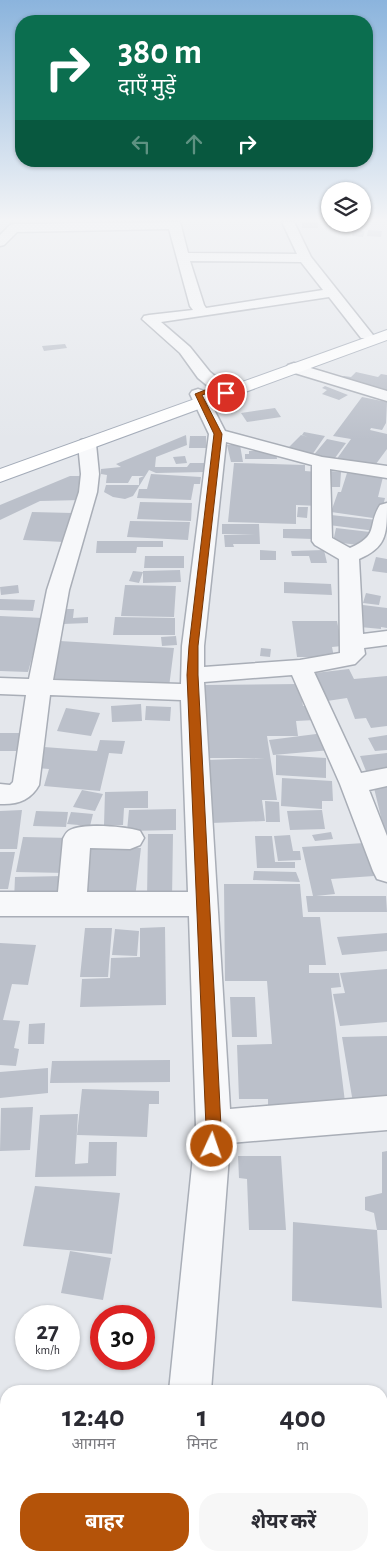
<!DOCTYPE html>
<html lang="hi">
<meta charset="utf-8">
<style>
body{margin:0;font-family:"Alegreya Sans","Noto Sans Devanagari",sans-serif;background:#f7f7f7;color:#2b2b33;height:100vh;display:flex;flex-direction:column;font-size:19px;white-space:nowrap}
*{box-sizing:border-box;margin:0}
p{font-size:16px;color:#7c7c81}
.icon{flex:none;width:28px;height:28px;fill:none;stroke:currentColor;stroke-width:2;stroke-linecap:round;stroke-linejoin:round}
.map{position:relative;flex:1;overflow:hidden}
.side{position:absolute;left:0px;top:1385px;width:388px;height:176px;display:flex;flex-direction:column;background:#fff;border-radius:20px 20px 0 0;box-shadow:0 1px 4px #0004}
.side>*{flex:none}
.guide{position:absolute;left:15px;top:15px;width:358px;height:152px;border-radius:20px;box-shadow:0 1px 4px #0004;background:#0b6e4f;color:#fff;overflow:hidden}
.controls{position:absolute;left:321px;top:182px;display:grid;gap:10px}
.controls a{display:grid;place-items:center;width:50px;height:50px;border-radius:50%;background:#fff;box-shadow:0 1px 4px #0004;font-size:25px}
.speed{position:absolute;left:15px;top:1305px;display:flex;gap:10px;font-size:25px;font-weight:700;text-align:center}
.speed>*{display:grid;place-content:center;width:65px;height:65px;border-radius:50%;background:#fff;box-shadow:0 1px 4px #0004;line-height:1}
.speed small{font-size:12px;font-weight:400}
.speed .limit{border:8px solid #d22;background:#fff;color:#111}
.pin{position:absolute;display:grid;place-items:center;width:42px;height:42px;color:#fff;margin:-21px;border:2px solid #fff;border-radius:50%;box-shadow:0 1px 5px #0007}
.me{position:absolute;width:55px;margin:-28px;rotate:3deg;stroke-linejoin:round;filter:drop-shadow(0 0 4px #0008)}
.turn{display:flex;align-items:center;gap:18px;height:105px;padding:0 20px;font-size:22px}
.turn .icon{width:65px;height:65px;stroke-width:2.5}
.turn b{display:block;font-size:35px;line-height:42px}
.lanes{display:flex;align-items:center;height:48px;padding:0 20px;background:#0003;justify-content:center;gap:25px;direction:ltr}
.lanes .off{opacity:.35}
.eta{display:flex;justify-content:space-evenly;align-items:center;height:85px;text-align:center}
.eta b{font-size:30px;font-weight:700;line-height:35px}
.button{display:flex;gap:10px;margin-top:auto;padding:10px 20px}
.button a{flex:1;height:58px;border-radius:20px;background:#b45309;color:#fff;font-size:20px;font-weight:700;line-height:58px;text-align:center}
.button a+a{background:#f7f7f7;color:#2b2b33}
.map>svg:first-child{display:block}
</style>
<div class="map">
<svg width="387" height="1561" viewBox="0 0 387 1561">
<rect width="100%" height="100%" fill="#e4e7ec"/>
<path fill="#bbc0ca" d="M302,222h16v6h-16z
M354,230l11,1 -2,6 -11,-1z
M368,230l14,1 -1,6 -14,-1z
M65,344l2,4 -23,3 -2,-5z
M356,372l22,5 3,-3 6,1v20l-49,-16 6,-3 7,1z
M325,386l23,9 -9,5 -17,-6 5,-4 -5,-2z
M362,397l25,5 -1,21 -4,7 -11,-2 -1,2 17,4v15l-14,19 -37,-8 15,-21 -18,-3z
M275,408l6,9 -34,5 -6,-9z
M304,432l21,4 -13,19 -26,-5 15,-15 7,2 -6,-2z
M186,435l1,10 -31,12 -1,10h32l3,-4h15v9l-49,1 -7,-3 -16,26 -8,3 -12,-2 -9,-5 2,-7h33v-7l5,-2h-12l-4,7h-22l1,-8 -6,-1v-5l20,-2 -5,-3z
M190,436h16v12h-17z
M327,439l19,4 -14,19 -20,-5z
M227,445h13l3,17h-12z
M249,451h27l1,8h-32v-5h4z
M185,456l2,7 -11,1 -3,-7z
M234,463l71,2v6l13,1 1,34 -23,-1v19l-68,-2z
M329,471l12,1 -1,15h-12z
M347,473l36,4 -5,20 7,1 -5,21 -49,-7 7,-20h3z
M151,474l50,3 -1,7h-6l-3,16 -54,-2 2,-9h8z
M70,476h10l-1,9 4,2 -1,13 -42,1 -40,19v-15z
M140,502l52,1 -1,18 -54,-2z
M298,507h10l-1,11 -10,-1z
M32,512l40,1 -8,29 -41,-2z
M331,515l46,5 -2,11 -46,-6z
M130,521l60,1 -2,18 -61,-3z
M222,524h37l1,20h-27l1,3h-9l-1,-12 31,-1h-33z
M336,528l34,4 -3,14 -34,-4z
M283,529h29l1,10 -30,-1z
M97,541h66v6h-26l-1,6h-40z
M260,550l16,1v9h-16z
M324,550l3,13h-16l-2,-7h-17l-1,-5z
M145,556h39v12h-40z
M376,557l11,2v14l-15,-2z
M180,570l1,12 -38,1v-12z
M133,571l10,1 -4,11 -10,-2z
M284,582l47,2 1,11 -48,-2z
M18,585l1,8 -18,2 -1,-8z
M125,585l51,1 -2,31 -53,-1z
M366,593l15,3 -2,9 -16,-2z
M0,599l35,1 -2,11 -33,-1z
M363,605l24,3v20l-6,-1v2l-21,-2z
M63,609h11l-1,9 15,-1v6l-25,1z
M0,616l43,2 -15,54 -28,-1z
M115,617l60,1v17h-62z
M292,621h45l5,25 -10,1 2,10h-37z
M176,636l1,9 -15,1 -1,-9z
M60,641l114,7 -5,39 -119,-5z
M261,648l10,1 -1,8 -10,-1z
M349,669l5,10 33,-3v50l-16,2 -5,-10 -11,1 -8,-21 -20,3 -12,-28z
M300,684l3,22h10l2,14 -19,1 2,15h-31l10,64h-15l3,21 -54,2 -3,-39h3l-3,-24 57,-2h-57l-3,-73z
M141,704l1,17 -30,1 -1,-16z
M146,706l25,1 -1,14 -25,-1z
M66,708l34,5 -9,23 -34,-5z
M0,733h23l-3,18h-20z
M324,733l7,17 -58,5 -4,-15z
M387,735v15l-12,1 -7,-13z
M100,740l25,1 -3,13 -13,-1 -9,38 -56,-5 5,-17 -12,-1 7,-21 53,4z
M387,753v20l-19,3 -8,-20z
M276,755l50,3v20l-50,-3z
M282,778l50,3 1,20h-11v8l-41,-3z
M387,787v51h-1l-12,-50z
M82,790l21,4 -8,17 -22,-4z
M148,791v17h-24l-1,17h-19l1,-33z
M265,801l14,1 1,20h-14z
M176,809v21l-49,1 2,-21z
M22,810l-5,39h-17v-38z
M322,810l3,19 -35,1 -3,-19z
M36,811l32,1 -2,15 -33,-1z
M71,812l22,2 -3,12 -23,-2z
M331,832l2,7 -18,2 -3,-6z
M148,834h25l-1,65h-25z
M290,835l3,16h7l1,9 -23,1 -4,-25z
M255,836h17l3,26h20v6h-38z
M23,837l48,1 -5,35 -50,-1z
M364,843l10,33 -43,3 4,15 -19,2h70l1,16h-79l-2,-16h7l-11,-49z
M87,846l54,2 -6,50 -54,-2z
M0,852h15l-7,37h-8z
M254,871l42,1 4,10 -47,-2z
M63,876l-1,23 -48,2 1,-24z
M224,884h76l3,33h17l6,48h-17v8h30l2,14 -10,1 15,122 -78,1v-12h-29l-2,-54 35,-1 -5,-63h-42z
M165,927l1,78 -86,2 2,-28 28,-1 1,-20 29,-1v-29z
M85,928h27l-4,49h-28z
M115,929l24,2 -2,25 -25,-1z
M387,933v18l-45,4 -5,-18z
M0,943l36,2 -8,40 -16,-1 -9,36 17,1 -6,27 5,1 -3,17 -16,-1z
M387,969v53l-47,4 -7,-32 12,-1 -5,-20z
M230,997h25l2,40h-25z
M45,1023l-1,21h-16l1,-20z
M387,1036v65l-34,2 -11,-66z
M170,1060v22l-120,1 2,-22z
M48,1068v25l-48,5v-26z
M82,1089l77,2v13h-10l-2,33 -70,-2z
M33,1107l-3,43 -30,1 1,-43z
M78,1114l-3,50 13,-1 1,-21h28l-1,34 -81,1 5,-62z
M387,1151v79h-10l-3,-17 -9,-3v-13l17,-4v-41z
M238,1156h43l5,74h-37l-2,-51 -8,-1z
M35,1186l85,7 -8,61 -89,-8z
M293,1222l84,8 5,78 -90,-7z
M70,1251l41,7 -8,42 -42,-7z"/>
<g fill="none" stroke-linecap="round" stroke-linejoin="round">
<g stroke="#a9aeb7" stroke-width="3">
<path id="minor" d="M180,222l8,31 109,1 -15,-32h12l17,35 62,78 -2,3h-10l-32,-41 -168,25 29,25 20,25 22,18 2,3 -2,3h-12l-22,-18 -18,-25 -38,-34 2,-3 5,-1 44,-5 -3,-4 -21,-77 -152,3 -13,13 -4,1v-11l10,-10 4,-1zM190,261l111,1 22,28 -117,18 -2,-3z
M294,363l93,28v10l-99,-30 -2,-3 2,-3z
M198,389l6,2 2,3 19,37 97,26 65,9v12l-57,-9 2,69 18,10c30,-13 17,-23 30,-43l7,-2c0,31 0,44 -28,56l4,75 24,-3v14l-23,3 1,6 -10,10 -41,8 47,101 26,-5v18l-18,4 18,46v46l-10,-3 -4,-8 -33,-87 -48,-109 -88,7 26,427 157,-13v34l-157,13 -19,248h-42l27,-264 -7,-211h-189v-24h58l5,-53c2,-4 3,-7 7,-9 13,-7 55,-4 70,1l4,7 -4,7 -10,4 -40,-1 -3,44h101l-7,-192 -131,-5 -11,90c-8,15 -22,20 -39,19v-20l10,1 3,-3 13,-87 -26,-1v-16l29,1 18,-89 32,-98 2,-18 -3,-30 3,-4 6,-1 6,1 3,4 3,30 -2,18 -28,98 -16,90 128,4 1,-38 27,-212 -19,-40 2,-3zM226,442l86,23v76l3,4 24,14 1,94 -40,7 -96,7v-21z
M0,1417l6,3v43l-6,-2z
M150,1555h46l-1,6h-46z"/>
</g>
<g stroke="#a3abb8" stroke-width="2">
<path id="primary" d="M387,330v10l-387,142v-13z"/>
</g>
<use href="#minor" fill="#f7f8fa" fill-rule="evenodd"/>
<use href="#primary" fill="#fff" fill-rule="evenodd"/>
</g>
<linearGradient id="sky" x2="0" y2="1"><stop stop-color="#8bb4dd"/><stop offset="0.5" stop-color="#f3f4f6"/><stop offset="1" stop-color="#f3f4f6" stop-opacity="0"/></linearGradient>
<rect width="387" height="440" fill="url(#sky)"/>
<path fill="#b45309" stroke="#753606" d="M218,385l11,6v3h-5l-7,-4 -15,5 20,39 -24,212v29l23,452 -4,24 -5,2 -6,-2 -2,-5 2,-19 -19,-452 2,-29 25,-212 -19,-40z"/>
</svg>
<div class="controls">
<a><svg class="icon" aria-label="layers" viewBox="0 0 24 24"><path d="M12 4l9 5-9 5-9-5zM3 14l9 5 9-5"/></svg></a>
</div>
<div class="speed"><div>27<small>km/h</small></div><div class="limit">30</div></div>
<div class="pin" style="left:226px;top:393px;background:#d93025"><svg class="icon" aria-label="arrive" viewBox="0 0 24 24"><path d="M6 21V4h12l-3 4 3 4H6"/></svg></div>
<svg class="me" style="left:212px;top:1146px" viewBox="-20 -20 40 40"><circle r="17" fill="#b45309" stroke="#fff" stroke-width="3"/><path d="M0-11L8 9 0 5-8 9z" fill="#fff"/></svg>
<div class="guide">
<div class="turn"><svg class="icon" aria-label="right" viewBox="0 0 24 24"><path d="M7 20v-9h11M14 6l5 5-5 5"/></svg><div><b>380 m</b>दाएँ मुड़ें</div></div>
<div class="lanes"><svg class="icon off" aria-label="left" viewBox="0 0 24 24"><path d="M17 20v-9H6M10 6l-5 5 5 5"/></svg><svg class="icon off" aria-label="ahead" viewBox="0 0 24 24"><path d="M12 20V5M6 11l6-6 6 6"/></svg><svg class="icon" aria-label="right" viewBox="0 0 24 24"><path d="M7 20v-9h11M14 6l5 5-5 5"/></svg></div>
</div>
<section class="side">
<div class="eta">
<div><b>12:40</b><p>आगमन</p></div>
<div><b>1</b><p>मिनट</p></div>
<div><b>400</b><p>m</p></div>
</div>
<div class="button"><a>बाहर</a><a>शेयर करें</a></div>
</section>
</div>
